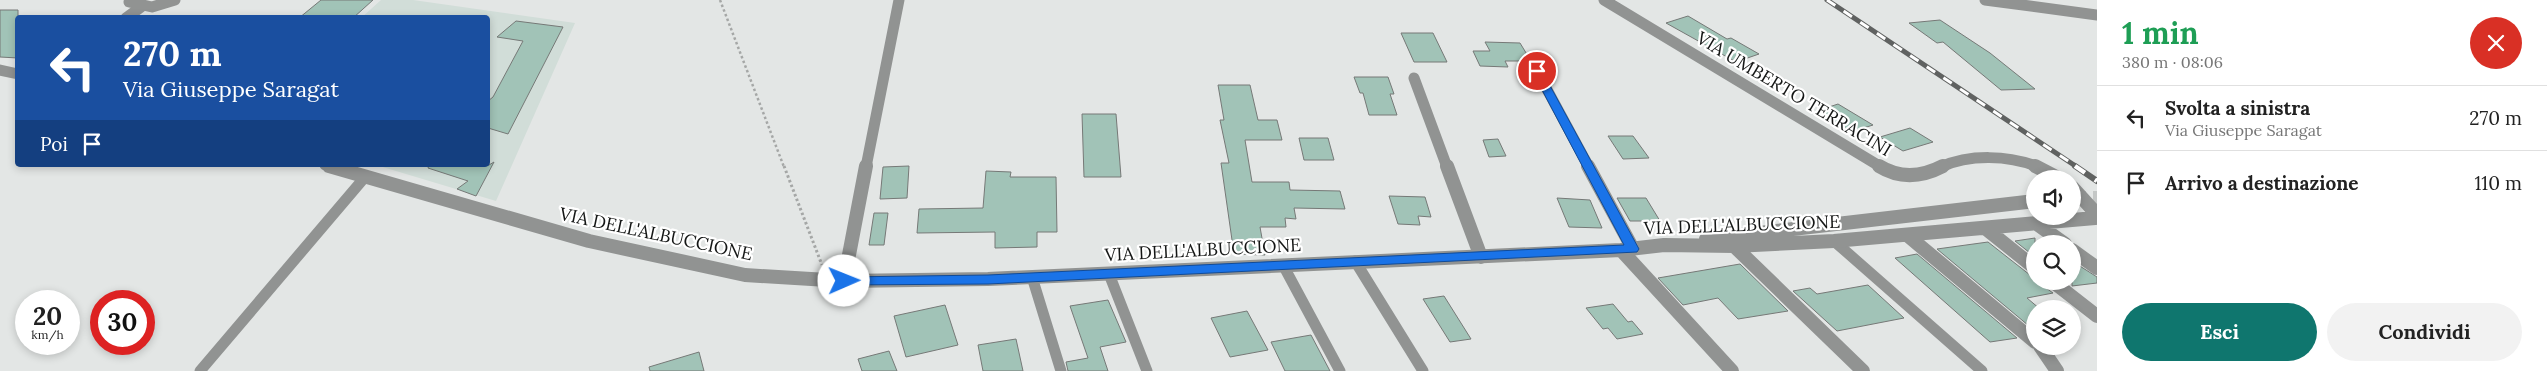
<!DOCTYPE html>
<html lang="it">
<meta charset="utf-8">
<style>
body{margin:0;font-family:Lora,serif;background:#f2f2f2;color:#222;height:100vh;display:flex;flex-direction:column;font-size:19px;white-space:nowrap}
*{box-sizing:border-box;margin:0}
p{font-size:16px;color:#767676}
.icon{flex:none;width:28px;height:28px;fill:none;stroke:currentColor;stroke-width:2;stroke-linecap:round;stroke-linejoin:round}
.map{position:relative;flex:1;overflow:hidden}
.panel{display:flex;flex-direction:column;background:#fff;width:450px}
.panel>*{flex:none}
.banner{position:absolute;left:15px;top:15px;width:475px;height:152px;border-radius:5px;box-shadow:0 2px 8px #0003;background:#1a4fa0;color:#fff;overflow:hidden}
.tools{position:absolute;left:2026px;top:170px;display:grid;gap:10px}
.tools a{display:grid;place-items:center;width:55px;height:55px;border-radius:50%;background:#fff;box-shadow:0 2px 8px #0003;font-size:25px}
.speed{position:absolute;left:15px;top:290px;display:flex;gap:10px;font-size:25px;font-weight:700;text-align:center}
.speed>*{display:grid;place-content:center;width:65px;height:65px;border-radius:50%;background:#fff;box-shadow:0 2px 8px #0003;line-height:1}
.speed small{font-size:12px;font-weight:400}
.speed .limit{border:8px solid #d22;background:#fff;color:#111}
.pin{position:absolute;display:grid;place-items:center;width:42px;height:42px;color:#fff;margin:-21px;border:2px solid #fff;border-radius:50%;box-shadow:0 1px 5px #0007}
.me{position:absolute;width:55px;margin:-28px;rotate:89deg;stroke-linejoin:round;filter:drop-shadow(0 0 4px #0008)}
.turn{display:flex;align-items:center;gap:18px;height:105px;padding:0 25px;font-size:22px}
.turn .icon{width:65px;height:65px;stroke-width:2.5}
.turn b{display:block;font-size:35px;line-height:42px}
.then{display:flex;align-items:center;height:48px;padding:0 25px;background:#0003;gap:10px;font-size:19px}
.round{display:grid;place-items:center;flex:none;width:52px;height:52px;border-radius:26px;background:#f2f2f2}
.summary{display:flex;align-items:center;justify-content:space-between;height:85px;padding:0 25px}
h1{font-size:30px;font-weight:700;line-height:38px;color:#1e9e55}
.cta{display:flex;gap:10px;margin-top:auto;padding:10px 25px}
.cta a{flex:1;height:58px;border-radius:30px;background:#0f766e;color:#fff;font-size:20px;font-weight:700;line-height:58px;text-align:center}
.cta a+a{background:#f2f2f2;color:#222}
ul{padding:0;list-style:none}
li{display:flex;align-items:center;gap:15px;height:65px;padding:0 25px;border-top:1px solid #e0e0e0}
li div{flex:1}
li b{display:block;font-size:19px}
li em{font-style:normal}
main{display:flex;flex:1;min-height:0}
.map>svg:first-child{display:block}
</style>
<main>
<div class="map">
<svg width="2097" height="371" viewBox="0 0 2097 371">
<rect width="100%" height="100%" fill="#e3e6e5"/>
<path fill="#d1ddd8" d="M381,0h32l162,23 -79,178 -120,-36h112v-147h-127z"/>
<path fill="#a1c3b7" stroke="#767977" d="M321,0h52l-20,18h-54z
M0,10h18v48l-18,-1z
M1688,16l39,23 4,-1 28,16 -23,8 -70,-39z
M1940,20l50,33 45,36 -34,1 -58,-48 -6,1 -28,-20z
M516,21l47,6 -55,107 -20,-6v-27l5,-4 30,-56 -26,-4z
M1401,33h32l14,29h-33z
M1485,42l35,1 11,18h-26l3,6 -28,-1 -7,-15h17z
M1354,77h34l6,17h-4l7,21h-28l-6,-22h-3z
M1218,85h32l8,35h19l5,20h-37l7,42h37l1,8 50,1 5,18 -51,-1 2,11 -11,-1 1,9h-26l5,28 -31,-1 -13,-91h8l-9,-43h4z
M1838,104l35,21 -22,7 -34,-21z
M1082,114h34l5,63h-37z
M1910,128l23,14 -30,9 -23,-14z
M1608,136h25l16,22 -26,1z
M1299,138h29l6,22h-30z
M1498,139l8,17 -17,1 -6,-17z
M494,162l-18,34 -19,-7 11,-8 -40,-13 1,-3h60z
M909,166l-2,32 -27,1 3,-32z
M986,171l25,1 -1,5h46l1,55h-20v15l-42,1v-16l-78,1 2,-24 64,-1z
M1389,196l36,1 6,20 -13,-1 2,9 -22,-1z
M1557,198l33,2 12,28 -33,-1z
M1617,198h29l14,23h-30z
M874,213h14l-4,32h-15z
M2035,238v19l-20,-16z
M1988,242l42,33 5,2v4h8l3,7 7,5 -26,5 13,11h-5v22l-98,-82z
M1917,254l100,84 -27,4 -95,-84z
M2072,261l25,16v6l-25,3z
M1740,264l48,47 -50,8 -20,-21 -35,7 -25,-27z
M1868,285l36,33 -67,13 -44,-40 17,-3 7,6z
M1444,296l27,43 -21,3 -27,-43z
M1108,300l18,42 -26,5 8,24h-40l-2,-9 22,-4 -18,-52z
M1613,304l15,18 4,-1 11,13 -26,5 -9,-11 -5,1 -17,-21z
M945,305l13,40 -52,12 -12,-41z
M1247,311l21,39 -38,7 -19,-39z
M1311,335l19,36h-45l-14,-29z
M1016,339l7,32h-40l-5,-26z
M889,351l8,20h-35l-4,-12z
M699,352l5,19h-54l-1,-4z"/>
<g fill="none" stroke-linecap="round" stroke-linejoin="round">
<path stroke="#c4c7c6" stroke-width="14" stroke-dasharray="14 7" stroke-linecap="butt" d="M2072,198h25"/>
<path stroke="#a5a7a6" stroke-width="2.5" stroke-dasharray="2.5 2.5" stroke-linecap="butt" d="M720,0l64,167"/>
<path stroke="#a5a7a6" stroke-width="3" stroke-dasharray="2.5 2.5" stroke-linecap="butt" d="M784,166l38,99"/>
<path stroke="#919392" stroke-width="11" d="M1834,241l148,130
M1355,261l68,110
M1283,265l57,106
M1109,274l38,97
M1032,277l29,94
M200,371l165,-194"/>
<path stroke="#919392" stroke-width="11" d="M133,0l-4,2 23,5 23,-7
M1604,0l277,167
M1985,0l112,15
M126,18l15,-11
M0,70l18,4
M1537,71l52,96
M1414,78l33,89
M325,165l8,2
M866,167l33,-167
M1941,167c28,-13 68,-12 97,0"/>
<path stroke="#919392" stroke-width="14" d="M329,166l260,75 156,34 99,6 144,-2 633,-29 43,-5 70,1 100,-5 261,-23
M1447,166l34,91
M1588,166l45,83
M1879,166c21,13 43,11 64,0
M2035,166l25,13
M2072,187l21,23 2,8
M2037,224l28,20
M1985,228l50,40
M1907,235l128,107
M1706,239l329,-38
M1734,246l129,125
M1621,250l111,121
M2072,250l25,18
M844,281l22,-115
M2052,281l45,35
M2040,346l17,25"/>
<g stroke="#606261" stroke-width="5">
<path id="rail-far1" d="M1827,0l250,167"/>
</g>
<g stroke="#606261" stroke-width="6">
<path id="rail" d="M2075,166l22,15"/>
</g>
<use href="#rail-far1" stroke="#fff" stroke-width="3" stroke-dasharray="10" stroke-linecap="butt"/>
<use href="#rail" stroke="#fff" stroke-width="4.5" stroke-dasharray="12" stroke-linecap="butt"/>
</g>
<path fill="#1a73e8" stroke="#114b97" d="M1537,68l5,3 97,178 -2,3 -649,32 -144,1 -6,-4 6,-4 144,-2 636,-30 -92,-174z"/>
<g text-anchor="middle" stroke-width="4.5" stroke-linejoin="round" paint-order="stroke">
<g font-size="18" fill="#141615" stroke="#fff">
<text transform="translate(1794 94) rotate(31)" y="6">VIA UMBERTO TERRACINI</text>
<text transform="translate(1742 225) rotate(-2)" y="6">VIA DELL'ALBUCCIONE</text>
<text transform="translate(656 234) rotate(12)" y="6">VIA DELL'ALBUCCIONE</text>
<text transform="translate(1203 250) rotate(-3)" y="6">VIA DELL'ALBUCCIONE</text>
</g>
</g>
</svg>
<div class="tools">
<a><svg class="icon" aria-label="sound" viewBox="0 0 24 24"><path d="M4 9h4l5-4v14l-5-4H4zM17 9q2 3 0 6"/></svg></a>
<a><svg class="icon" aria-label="search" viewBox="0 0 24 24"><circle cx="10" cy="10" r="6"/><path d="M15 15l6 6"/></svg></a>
<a><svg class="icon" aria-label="layers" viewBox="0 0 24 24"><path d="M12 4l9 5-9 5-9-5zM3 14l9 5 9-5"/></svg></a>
</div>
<div class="speed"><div>20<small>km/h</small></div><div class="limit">30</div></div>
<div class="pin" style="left:1537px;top:71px;background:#d93025"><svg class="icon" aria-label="arrive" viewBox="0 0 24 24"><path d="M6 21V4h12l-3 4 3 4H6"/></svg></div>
<svg class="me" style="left:844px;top:281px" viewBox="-20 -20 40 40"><circle r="19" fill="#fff"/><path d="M0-13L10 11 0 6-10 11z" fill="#1a73e8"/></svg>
<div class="banner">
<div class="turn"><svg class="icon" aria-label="left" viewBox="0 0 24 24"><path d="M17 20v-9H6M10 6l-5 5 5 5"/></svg><div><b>270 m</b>Via Giuseppe Saragat</div></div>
<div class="then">Poi<svg class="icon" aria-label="arrive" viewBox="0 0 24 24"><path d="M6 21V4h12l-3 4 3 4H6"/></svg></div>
</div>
</div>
<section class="panel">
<div class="summary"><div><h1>1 min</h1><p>380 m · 08:06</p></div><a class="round" style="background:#d93025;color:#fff"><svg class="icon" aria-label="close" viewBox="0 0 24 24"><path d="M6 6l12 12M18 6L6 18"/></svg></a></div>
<ul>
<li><svg class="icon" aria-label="left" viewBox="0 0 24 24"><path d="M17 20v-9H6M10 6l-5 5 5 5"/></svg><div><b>Svolta a sinistra</b><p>Via Giuseppe Saragat</p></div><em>270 m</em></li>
<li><svg class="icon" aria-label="arrive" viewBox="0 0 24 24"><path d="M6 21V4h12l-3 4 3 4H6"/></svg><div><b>Arrivo a destinazione</b></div><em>110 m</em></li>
</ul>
<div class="cta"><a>Esci</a><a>Condividi</a></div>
</section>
</main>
